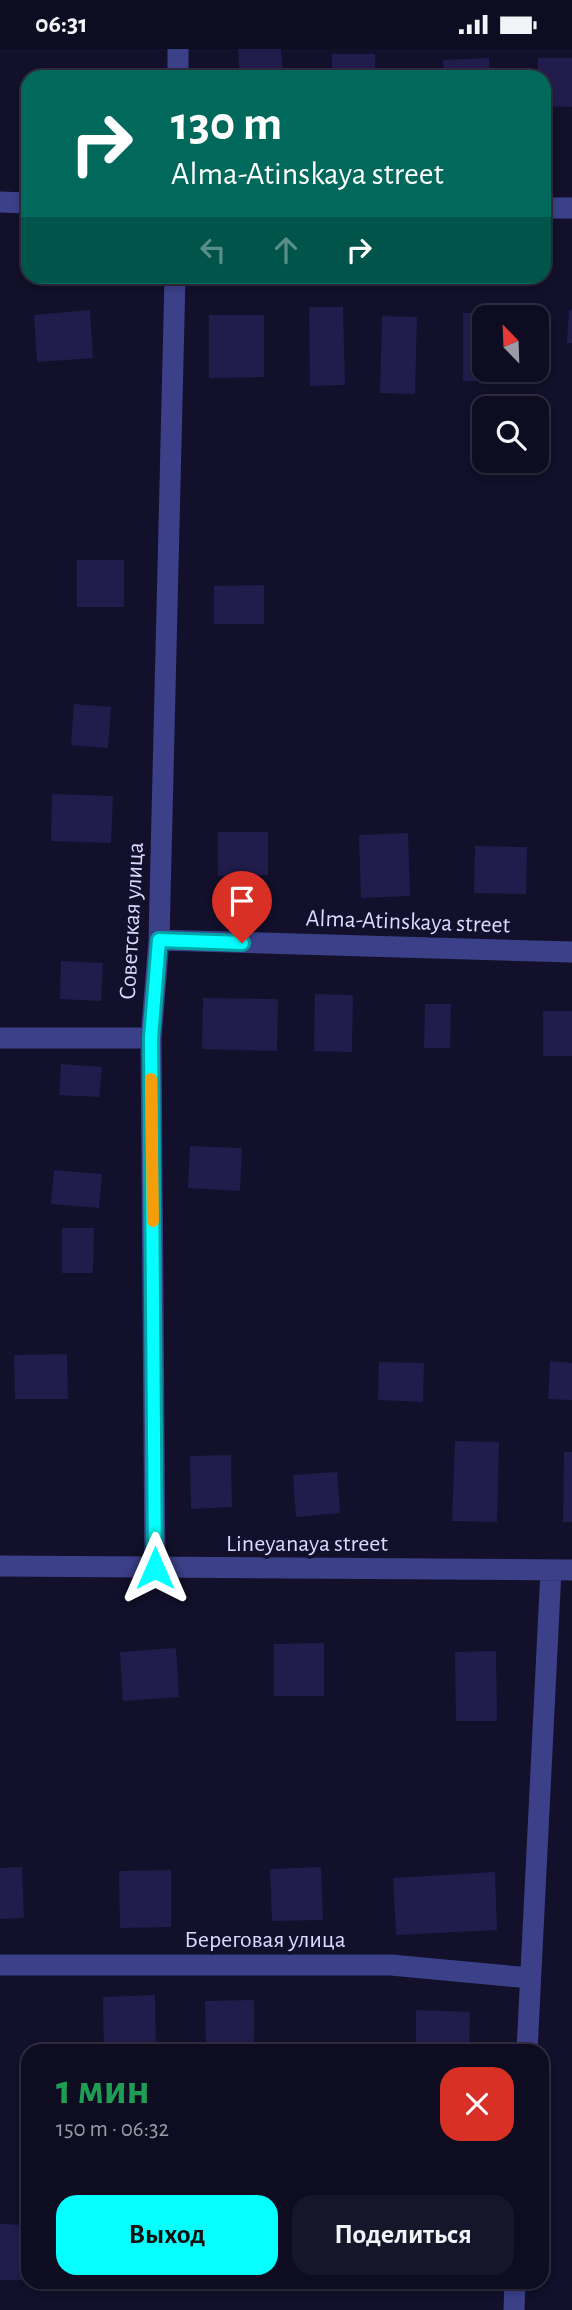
<!DOCTYPE html>
<html lang="ru">
<meta charset="utf-8">
<style>
body{margin:0;font-family:"Alegreya Sans",sans-serif;background:#171529;color:#f1f3f6;height:100vh;display:flex;flex-direction:column;font-size:26px;white-space:nowrap}
*{box-sizing:border-box;margin:0}
p{font-size:23px;color:#9b9ba5}
.icon{flex:none;width:38px;height:38px;fill:none;stroke:currentColor;stroke-width:2;stroke-linecap:round;stroke-linejoin:round}
.map{position:relative;flex:1;overflow:hidden}
.sheet{position:absolute;left:21px;top:1995px;width:528px;height:245px;display:flex;flex-direction:column;background:#0e0c20;border-radius:21px;box-shadow:0 4px 10px #0003,0 0 0 2px #2e2c3e}
.sheet>*{flex:none}
.hud{position:absolute;left:21px;top:21px;width:530px;height:214px;border-radius:21px;box-shadow:0 4px 10px #0003,0 0 0 2px #2e2c3e;background:#00695c;color:#fff;overflow:hidden}
.needle{width:46px;rotate:337deg}
.tools{position:absolute;left:472px;top:256px;display:grid;gap:14px}
.tools a{display:grid;place-items:center;width:77px;height:77px;border-radius:14px;background:#0e0c20;box-shadow:0 4px 10px #0003,0 0 0 2px #2e2c3e;font-size:35px}
.pin{position:absolute;display:grid;place-items:center;width:60px;height:60px;color:#fff;margin:-72px -30px;border-radius:50% 50% 50% 0;rotate:-45deg;box-shadow:0 0 7px #0007}
.pin .icon{rotate:45deg}
.me{position:absolute;width:77px;margin:-38px;rotate:0deg;stroke-linejoin:round;filter:drop-shadow(0 0 5px #0008)}
.turn{display:flex;align-items:center;gap:24px;height:147px;padding:0 35px;font-size:32px}
.turn .icon{width:91px;height:91px;stroke-width:2.5}
.turn b{display:block;font-size:49px;line-height:60px}
.lanes{display:flex;align-items:center;height:66px;padding:0 35px;background:#0003;justify-content:center;gap:35px;direction:ltr}
.lanes .off{opacity:.35}
.round{display:grid;place-items:center;flex:none;width:74px;height:74px;border-radius:21px;background:#171529}
.head{display:flex;align-items:center;justify-content:space-between;height:119px;padding:0 35px}
h1{font-size:42px;font-weight:700;line-height:52px;color:#1e9e55}
.button{display:flex;gap:14px;margin-top:auto;padding:14px 35px}
.button a{flex:1;height:80px;border-radius:21px;background:#05ffff;color:#111;font-size:28px;font-weight:700;line-height:80px;text-align:center}
.button a+a{background:#171529;color:#f1f3f6}
.status{display:flex;justify-content:space-between;align-items:center;height:49px;padding:0 35px;background:#0e0c20;direction:ltr}
.status svg{height:19px;fill:currentColor}
.map>svg:first-child{display:block}
</style>
<div class="status"><b>06:31</b><svg viewBox="0 0 49 12"><path d="M0 12V9h3v3zM5 12V6h3v6zM10 12V3h3v9zM15 12V0h3v12zM26 1h20v11H26zM47 4h2v5h-2z"/></svg></div>
<div class="map">
<svg width="572" height="2261" viewBox="0 0 572 2261">
<rect width="100%" height="100%" fill="#12102a"/>
<path fill="#211c4b" d="M238,0h43l2,28h-43z
M332,5h43v23h-43z
M489,9l1,19h-46l-1,-17z
M538,9h34v49l-28,-1v-29h-6z
M40,20l55,6v2h-56z
M309,258h34l2,78 -35,1z
M90,261l3,48 -56,4 -3,-47z
M569,261h3v33h-5z
M463,264h30v4h-8v52h8v12h-30z
M209,266h55v62l-55,1z
M382,267l35,1 -2,77 -35,-1z
M77,511h47v47h-47z
M264,536v39h-50v-38z
M74,655l37,3 -3,41 -37,-3z
M52,745l61,2 -2,47 -60,-2z
M218,783h50v43l-50,1z
M408,784l2,63 -49,2 -2,-63z
M475,797l52,1 -1,47 -52,-1z
M61,912l42,2 -2,38 -41,-2z
M315,945l38,1 -1,57 -38,-1z
M203,949l75,1 -1,52 -75,-2z
M425,955h26l-1,44h-26z
M543,962h29v45h-29z
M61,1015l41,3 -3,30 -40,-2z
M190,1097l52,2 -2,43 -52,-3z
M54,1121l48,4 -3,34 -48,-4z
M62,1179h32l-1,45h-31z
M67,1305l1,45h-53l-1,-44z
M550,1312l22,2v37l-24,-1z
M379,1313l45,1 -1,39 -45,-2z
M455,1392l44,1 -2,80 -45,-1z
M564,1403h8v70h-9z
M231,1406l1,52 -41,2 -1,-53z
M337,1423l3,41 -44,4 -3,-42z
M324,1594v53h-50v-52z
M176,1599l3,49 -56,4 -3,-49z
M496,1602l1,70h-41l-1,-69z
M22,1818l2,51 -24,1v-51z
M321,1818l2,53 -51,1 -2,-52z
M171,1821v57l-51,1 -1,-57z
M495,1823l2,58 -101,5 -3,-57z
M155,1946l1,56h-52l-1,-54z
M254,1951v51h-48l-1,-50z
M416,1961l54,2 -1,39h-53z
M0,2175l28,1v55h-28z
M207,2233h47v7l-48,-2z
M383,2233h27v8l-27,-1z"/>
<g fill="none" stroke-linecap="round" stroke-linejoin="round">
<path stroke="#3b4089" stroke-width="21" d="M178,28v-28
M0,153l28,1
M544,159h28
M159,891l413,12
M0,989h151
M0,1517l572,4
M155,1519l-4,-530 8,-98 16,-663
M0,1916h391l139,13
M527,2002l24,-481
M514,2261l1,-28"/>
</g>
<g fill="none" stroke-linecap="round" stroke-linejoin="round">
<g stroke="#03a6a6" stroke-width="18">
<path id="route" d="M155,1519l-4,-530 8,-98 83,3"/>
</g>
<use href="#route" stroke="#05ffff" stroke-width="12"/>
<path stroke="#f59e0b" stroke-width="12" d="M151,1030l2,142"/>
</g>
<g text-anchor="middle" stroke-width="7" stroke-linejoin="round" paint-order="stroke">
<g font-size="24" fill="#dad9ff" stroke="#12102a">
<text transform="translate(131 872) rotate(-87)" y="8">Советская улица</text>
<text transform="translate(408 872) rotate(2)" y="8">Alma-Atinskaya street</text>
<text x="307" y="1502">Lineyanaya street</text>
<text x="265" y="1898">Береговая улица</text>
</g>
</g>
</svg>
<div class="tools">
<a><svg class="needle" viewBox="-14 -14 28 28"><path d="M0-13l5 13h-10z" fill="#e53935"/><path d="M0 13l5-13h-10z" fill="#9b9ba5"/></svg></a>
<a><svg class="icon" aria-label="search" viewBox="0 0 24 24"><circle cx="10" cy="10" r="6"/><path d="M15 15l6 6"/></svg></a>
</div>
<div class="pin" style="left:242px;top:894px;background:#d93025"><svg class="icon" aria-label="arrive" viewBox="0 0 24 24"><path d="M6 21V4h12l-3 4 3 4H6"/></svg></div>
<svg class="me" style="left:155px;top:1519px" viewBox="-20 -20 40 40"><path d="M0-17L14 15 0 8-14 15z" fill="#05ffff" stroke="#fff" stroke-width="4"/></svg>
<div class="hud">
<div class="turn"><svg class="icon" aria-label="right" viewBox="0 0 24 24"><path d="M7 20v-9h11M14 6l5 5-5 5"/></svg><div><b>130 m</b>Alma-Atinskaya street</div></div>
<div class="lanes"><svg class="icon off" aria-label="left" viewBox="0 0 24 24"><path d="M17 20v-9H6M10 6l-5 5 5 5"/></svg><svg class="icon off" aria-label="ahead" viewBox="0 0 24 24"><path d="M12 20V5M6 11l6-6 6 6"/></svg><svg class="icon" aria-label="right" viewBox="0 0 24 24"><path d="M7 20v-9h11M14 6l5 5-5 5"/></svg></div>
</div>
<section class="sheet">
<div class="head"><div><h1>1 мин</h1><p>150 m · 06:32</p></div><a class="round" style="background:#d93025;color:#fff"><svg class="icon" aria-label="close" viewBox="0 0 24 24"><path d="M6 6l12 12M18 6L6 18"/></svg></a></div>
<div class="button"><a>Выход</a><a>Поделиться</a></div>
</section>
</div>
